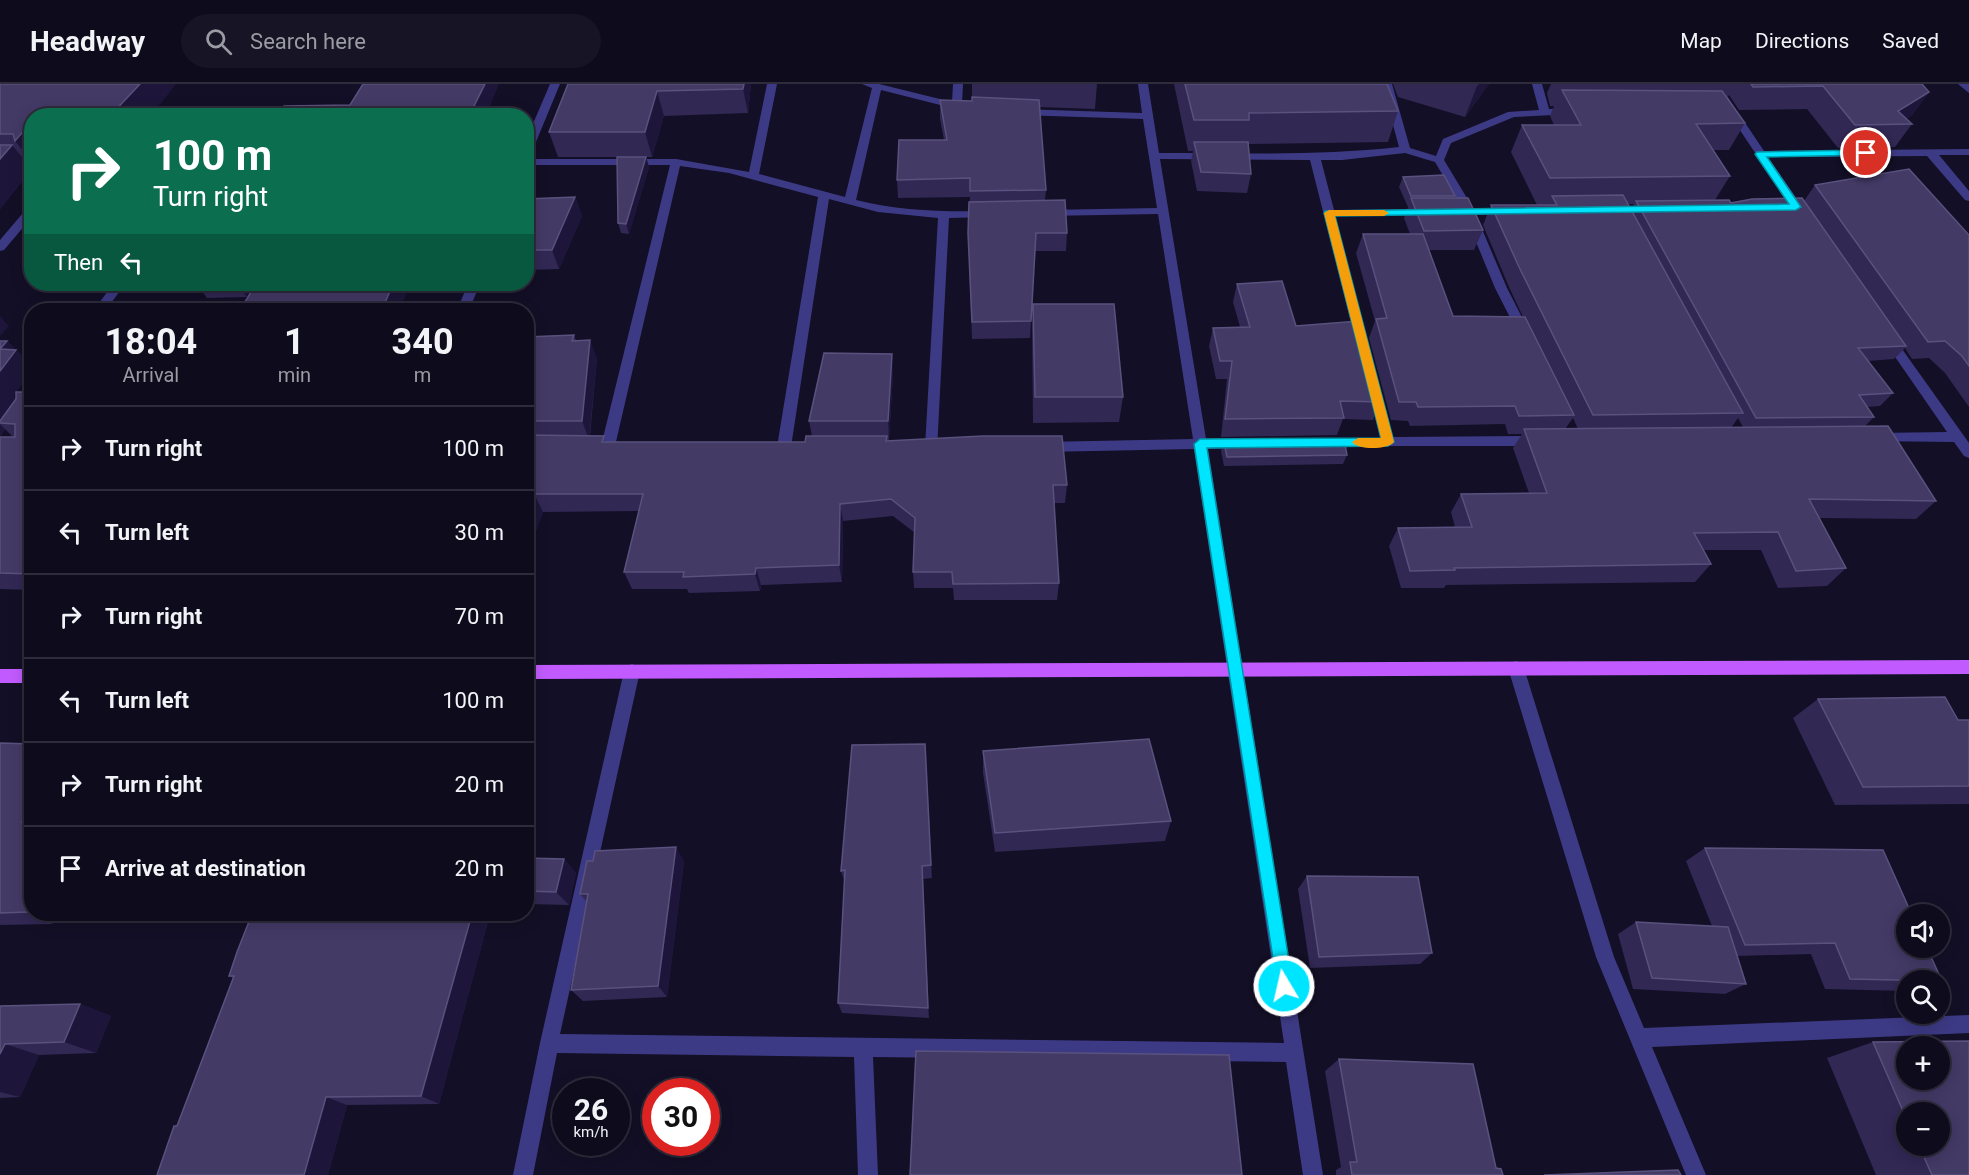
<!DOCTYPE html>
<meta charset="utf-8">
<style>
body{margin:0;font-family:Roboto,sans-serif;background:#171425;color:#f1f3f6;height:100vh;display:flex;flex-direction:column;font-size:22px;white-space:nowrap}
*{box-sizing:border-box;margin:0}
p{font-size:20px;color:#9b9ba3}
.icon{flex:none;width:33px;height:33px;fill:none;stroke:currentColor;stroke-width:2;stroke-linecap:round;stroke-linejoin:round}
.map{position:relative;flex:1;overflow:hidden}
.side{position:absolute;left:24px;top:219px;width:510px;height:618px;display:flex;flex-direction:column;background:#0e0b1c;border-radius:24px;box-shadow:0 3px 15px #0003,0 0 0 2px #2e2b3b}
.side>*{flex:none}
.top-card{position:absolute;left:24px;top:24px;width:510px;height:183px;border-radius:24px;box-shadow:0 3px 15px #0003,0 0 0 2px #2e2b3b;background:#0b6e4f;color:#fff;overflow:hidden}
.fabs{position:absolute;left:1896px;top:820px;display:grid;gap:12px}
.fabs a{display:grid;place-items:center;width:54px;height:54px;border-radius:50%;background:#0e0b1c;box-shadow:0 3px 15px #0003,0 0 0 2px #2e2b3b;font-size:30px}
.speed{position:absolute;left:552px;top:994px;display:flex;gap:12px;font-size:30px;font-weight:700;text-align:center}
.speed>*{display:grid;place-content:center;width:78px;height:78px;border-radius:50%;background:#0e0b1c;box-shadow:0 3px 15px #0003,0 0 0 2px #2e2b3b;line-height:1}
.speed small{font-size:15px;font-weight:400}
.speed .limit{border:9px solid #d22;background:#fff;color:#111}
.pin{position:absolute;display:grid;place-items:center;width:51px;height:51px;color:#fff;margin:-26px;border:3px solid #fff;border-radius:50%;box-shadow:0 2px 6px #0007}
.me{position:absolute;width:66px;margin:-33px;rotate:351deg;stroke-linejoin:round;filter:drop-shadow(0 0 4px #0008)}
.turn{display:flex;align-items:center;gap:21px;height:126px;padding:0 30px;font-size:27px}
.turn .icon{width:78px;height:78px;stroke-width:2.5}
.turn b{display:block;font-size:42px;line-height:51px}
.then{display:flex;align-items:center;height:57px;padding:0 30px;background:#0003;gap:12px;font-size:22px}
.eta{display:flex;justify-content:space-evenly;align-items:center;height:102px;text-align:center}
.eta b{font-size:36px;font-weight:700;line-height:42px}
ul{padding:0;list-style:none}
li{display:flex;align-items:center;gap:18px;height:84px;padding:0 30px;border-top:2px solid #2e2b3b}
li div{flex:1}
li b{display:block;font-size:22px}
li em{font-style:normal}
header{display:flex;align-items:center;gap:36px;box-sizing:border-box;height:84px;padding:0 30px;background:#0e0b1c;border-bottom:2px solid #2e2b3b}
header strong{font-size:28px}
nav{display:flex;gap:33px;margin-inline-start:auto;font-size:21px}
.search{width:420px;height:54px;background:#171425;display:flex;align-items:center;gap:15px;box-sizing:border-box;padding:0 21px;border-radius:33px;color:#9b9ba3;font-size:22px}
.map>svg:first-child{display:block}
</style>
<header>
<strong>Headway</strong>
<div class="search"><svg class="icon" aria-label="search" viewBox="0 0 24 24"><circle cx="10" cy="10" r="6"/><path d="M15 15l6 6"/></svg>Search here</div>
<nav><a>Map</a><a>Directions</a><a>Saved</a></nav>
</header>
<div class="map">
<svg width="1969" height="1091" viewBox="0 0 1969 1091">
<rect width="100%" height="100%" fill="#130f26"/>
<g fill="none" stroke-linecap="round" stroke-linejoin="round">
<path fill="#3d3a85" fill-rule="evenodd" d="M550,0h10l-29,70 -5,3v-17z
M767,0h10l-18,90 86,23 27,-109 -10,-4h17l73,18 1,-18h10l-1,20 3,3 -5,3 -79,-20 -25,110c43,11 88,12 132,11l6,3 -6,3 -39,1 -12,232 -5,2 -7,-5 13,-229 -60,-6 -49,-13 -38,248 -7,5 -7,-5 41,-250 -89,-24 -49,-7 -65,280 -7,5 -7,-5 69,-281h-144v-6h150l73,13z
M1138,0h10l11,69c82,0 160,3 240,-6l-17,-63h10l18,64 26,8 7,-17 65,-27 31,-2 -7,-26h10l7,25 23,-1 5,3 -5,3 -58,3 -63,26 -7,17 29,48h35l6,3 -6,3 -32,1 31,73 24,47 -6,4 -6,-4 -24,-47 -30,-73h-11l-6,-3 2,-2 12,-2 -27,-46 -30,-9 -63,7h-21l13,50 90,-1 6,3 -6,3 -89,1 32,122 -6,4 -6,-4 -45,-178 -150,-1 46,280 37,-1 7,5 -7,5 -35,1 115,726h-20l-17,-113 -413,-5 5,118h-20l-4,-118 -297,-4 -24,122h-20l27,-132 84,-372 3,-5 5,-2 5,2 3,5 -80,363 724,9 -90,-594 -152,3 -7,-5 7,-5 151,-3 -35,-225 -113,2 -6,-3 6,-3 112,-2 -14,-89 -124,-4 -5,-3 5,-3 123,4z
M1709,0h10l45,67 205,-2v6h-30l30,36v10l-4,-1 -38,-44 -159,1 40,58 -2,2h-8z
M1958,0h11v9z
M0,77h32v6h-32z
M32,122v11l-28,33 -4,1v-11l28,-33z
M113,200h12l-19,26h-12z
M468,200h12l-11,26h-12z
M1888,250l4,1 77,108v15l-5,-2 -10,-14 -83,-1 -2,-3 7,-5 71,-1 -65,-94z
M1374,300l6,4 13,49 144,-1 7,5 -7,5h-218l-2,-3 7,-5h56l-12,-50z
M1516,577l5,2 3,5 90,289 30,71 325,-13v18l-317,14 54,128h-20l-90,-218 -88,-289 3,-5z"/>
<path fill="#c25bff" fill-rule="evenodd" d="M1969,576v14l-1443,5v-14z
M0,585h32v14h-32z"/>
</g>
<path fill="#312854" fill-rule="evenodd" d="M0,0l166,13 -134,19v46l-3,-3h-6l9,10 -32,40z
M568,0h183l-3,29 -84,3 -12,41h-94l-9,-25z
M972,0h125l-2,25 -56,-2 7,83 -1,10 22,33 -1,18h-31l-5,87 -58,1 -4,-106 2,-36 -72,1 -1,-18 47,-40 -4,-21v-19l32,1z
M1174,0h213l11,27 -10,31 -140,2 3,30 -4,19 -50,-2 -6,-30 2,-10h-5z
M1393,0h96l-24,33 -67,-20z
M1551,0h371l7,8 -17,23 -6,4 6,5 -17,23 -57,1 -31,-39 -68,1 -10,-15 -2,3 18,25 -16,27h-16l17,26 -15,24 16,3 73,-2 11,-16 154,50v172l-24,-34 -16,-15 -17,1 -7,-11 -11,11 -26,2 25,32 -13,13 -13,1 7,10 -9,9 71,75 -20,18 -97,-1 27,50 -19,18 -49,2 -17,-38h-57l7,14 -16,18 -249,3 -2,3h-43l-12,-42 9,-18 57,-1 -4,-15 10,-18 68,-1 -16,-45 9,-14h-14l-3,-10 -95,2 -2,-5 -17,-1 -22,-82 6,-17 -19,-68 7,-19h47l-6,-16 4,-11 -9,-20 4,-10 52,19 -1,2 29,32 -9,20h-45l24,66 70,1 -14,-30 -26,-62 8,-20h57h-11l-26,-53 11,-27h32l-4,-9 4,-10h-4l-3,-13zM1627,120h7l-3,6zM1573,334l5,11h-13zM1738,334l5,9 -12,1z
M646,73l3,10 -20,67 -8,-1 -3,-10z
M575,113l7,19 -23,53 -33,1v-71z
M187,200h223l-11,26h-159l15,-26 -8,13 -40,1 -10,-14 -9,1z
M1237,200l59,42 85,76 -8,18 -30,-1 -6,16 -116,2 6,-58h-11l-7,-33 4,-18 27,-1 -7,-25z
M1033,220l90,93 -4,25 -86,1 -1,-93z
M574,251l2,5 21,18 -7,77 17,7h198l7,-6 -3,-15 84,-47 -4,66h-2v1l180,44 -2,18h-11l5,80 -2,17h-103l-1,-12h-39l-1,-16 2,-39 -22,-17 -50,5 -1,61 -81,3 -1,6 -71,2 -2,-4h-55l-8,-17 15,-61 -96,1 -17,44v-219z
M0,257h7l25,24v6l-19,25 3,3 16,-7v198l-32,-1v-152h13l-8,-8 -5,8z
M1224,358l123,13 -4,9 -119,2 -3,-15z
M1818,615l140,21h11v84l-134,1 -42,-87z
M0,659l53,181 -53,1z
M925,660l7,134 -9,1 6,139 -87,-5 -4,-10 7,-120 -4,-12z
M983,667l188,70 -6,20 -170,11 -12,-79z
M1705,764l237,133 -2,1v-1h-34v10l-81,-2 -14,-35 -74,2 9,28 -21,10 -92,-5 -15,-55 18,-12 76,4 -26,-65z
M526,774l38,1 12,14 -7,32 -43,-1z
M684,777l-17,136 -84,4 -12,-11 15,-89 -6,-7z
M1307,792l125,77 -12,11 -110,4 -12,-79z
M252,830h238l-51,190 -92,1 -19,70h-171l20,-49 56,-148 -4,-2z
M80,920l31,12 -15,37 -57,2 -19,42 -20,1v-92z
M1873,958l96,133h-93l-49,-117zM1906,1029l34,33h-34z
M1339,975l157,109 7,7h-167v-5l5,-3 -16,-96z"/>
<path fill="#1d163a" d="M140,0h36l-10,13 -16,19h-40z
M485,0h14l-13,32h-17z
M744,0h7l-3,29 -5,-24z
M1479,0h10l-24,33 12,-31z
M657,7l7,25 -12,41 -7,-25z
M1929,8l-17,23 -15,9 1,-13z
M32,37v41l-17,-21z
M12,61l20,24 -32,40v-50z
M646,73l3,10 -20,67 -3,-10z
M575,113l7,19 -23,53 -7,-19z
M237,200h18l-8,13z
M393,200h17l-11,26h-17z
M0,232l9,10 -9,10z
M590,256l7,18 -8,81 -7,-18z
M7,257l25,24v6l-19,25 3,3 -16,24v-74z
M892,270l1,20 -4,66 -1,-19z
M0,340l5,5 -5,8z
M534,410l9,18 -17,44v-42z
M840,420l3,17 -1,61 -3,-17z
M756,484l5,17 -1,6 -5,-17z
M925,660l2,16 5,118 -1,-13z
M32,722v21l-10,-5z
M676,763l8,14 -17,136 -9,-11z
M564,775l12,14 -7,32 -13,-13z
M922,782l1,13 6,139 -1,-10z
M32,820v10h26l-5,10 -25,-12z
M472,830h18l-51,190 -18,-8z
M80,920l31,12 -15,37 -32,-11z
M5,960l34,11 -19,42 -20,-5v-38z
M326,1013l21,8 -19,70h-24z"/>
<path fill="#433a66" stroke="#5a527e" stroke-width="1.5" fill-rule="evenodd" d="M0,0h140l-30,32h-78v5l-17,20 -2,-7h-13z
M363,0h122l-16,32h-191l6,-10 66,-1z
M568,0h176l-1,5 -86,2 -12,41h-96z
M1185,0h202l11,27 -149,2v7h-55z
M1751,0h171l7,8 -31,19 14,13 -57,1 -32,-39 -70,1z
M1562,6l160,1 23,32 -49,1 34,52 -180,2 -28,-53h59z
M972,13l67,3 7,90 -76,1v-13l-73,2 2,-40h48l-7,-40 32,1z
M1194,58h54l3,32 -50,-2z
M0,61h12l-12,14z
M617,73h29l-20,67 -8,-1z
M1909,85l60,66v131l-7,-10 -17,-15 -17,1 -113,-157z
M1444,91l11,21h-44l-8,-19z
M1623,111l120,218 -150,2 -74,-148 -28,-62h66l-5,-9z
M575,113l-23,53h-26v-51z
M1411,114h57l15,32 -59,1z
M1802,114l104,148 -48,2 35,45 -34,2 15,22 -118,1 -120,-217 93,-1 2,3 21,-4z
M1065,116l2,33h-31l-5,88 -59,1 -4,-89 1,-31z
M1363,150h60l30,82 72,1 49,98 -55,1 -4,-10 -97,1 -2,-5h-17l-23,-83 11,-1z
M1282,197l14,45 63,-5 22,81 -41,-1 4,17 -119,1 7,-58h-12l-7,-33 37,-1 -13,-43z
M256,200h137l-11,26h-142z
M1033,220h81l9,93h-88z
M574,251l-2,6 18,-1 -8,81h-56v-84z
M0,257h7l-7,8 16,1 -16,21z
M824,269l68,1 -4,67h-79z
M16,308h16v182l-32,-1v-136h15v-13l-15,-1v-2l16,-22z
M1888,342l48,75 -127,-2 37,69 -50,3 -18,-39 -84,1 17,31 -257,4 1,2 -45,1 -12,-43 74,-1 -11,-33 86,-1 -23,-64z
M526,351l78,1 -2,6h203l1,-6h81l-1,5 97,-5h79l5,49h-14l6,98 -106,1 -1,-12h-39l2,-54 -24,-19 -51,5 -1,61 -83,3 -1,6 -72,3 1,-5h-60l19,-78h-109l-8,20z
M1344,356l3,15 -120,2 -3,-15z
M1945,613l13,23h11v66l-106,1 -45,-88z
M1149,655l22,82 -176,12 -12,-82z
M0,659l32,1v62l-10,16h10v82l-4,8 -28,1z
M925,660l6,121 -9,1 6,142 -90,-5 7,-133 -4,1 11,-126z
M676,763l-18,139 -87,4 17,-96h-8l7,-33h6l2,-10z
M1705,764l178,2 29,65h-6v33h21l15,33 -92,-2 -15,-36 -90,2z
M526,774l38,1 -8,33 -30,-1z
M1307,792l111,1 14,76 -113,4z
M252,830h220l-51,182 -95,1 -22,78h-147l17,-49h3l57,-150h-5l8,-24z
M1636,838l92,5 18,57 -94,-6z
M80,920l-16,38 -59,2 -5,10v-48z
M1969,957v134h-37l-13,-29h21v-33h-34v5l-33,-76zM1906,963h34v33h-34z
M916,967l313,4 13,120h-332z
M1339,975l134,5 23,104 5,1 2,6h-151l-2,-13h7z
M1678,1086l3,5h-137z"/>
<path fill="#00e5ff" stroke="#0095a6" stroke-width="1.5" d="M1866,66l5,3 -1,2 -103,2 34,50 -5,3 -461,6 59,226 -6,4 -181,2 86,538 -3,5 -6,3 -6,-3 -84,-547 6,-5 181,-1 -57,-225 1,-2 464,-7 -34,-50 2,-2z"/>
<path fill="#f59e0b" d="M1329,126h55l5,3 -5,3h-49l59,226c-7,8 -36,8 -42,0l6,-4h23l-57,-225z"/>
</svg>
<div class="fabs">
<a><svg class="icon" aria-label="sound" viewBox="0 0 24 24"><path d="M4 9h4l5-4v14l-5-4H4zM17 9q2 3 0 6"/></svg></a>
<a><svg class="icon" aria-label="search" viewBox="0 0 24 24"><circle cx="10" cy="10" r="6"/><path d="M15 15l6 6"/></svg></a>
<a>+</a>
<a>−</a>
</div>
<div class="speed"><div>26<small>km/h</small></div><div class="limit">30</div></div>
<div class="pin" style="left:1866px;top:69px;background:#d93025"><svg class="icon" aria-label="arrive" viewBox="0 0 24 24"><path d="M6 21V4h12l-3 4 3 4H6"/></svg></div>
<svg class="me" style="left:1284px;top:902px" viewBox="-20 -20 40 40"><circle r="17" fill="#00e5ff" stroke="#fff" stroke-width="3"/><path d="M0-11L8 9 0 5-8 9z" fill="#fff"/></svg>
<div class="top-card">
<div class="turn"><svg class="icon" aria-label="right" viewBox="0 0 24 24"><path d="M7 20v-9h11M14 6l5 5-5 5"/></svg><div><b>100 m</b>Turn right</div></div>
<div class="then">Then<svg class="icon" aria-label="left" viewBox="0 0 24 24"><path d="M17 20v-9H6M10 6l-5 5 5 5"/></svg></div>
</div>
<section class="side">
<div class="eta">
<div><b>18:04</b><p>Arrival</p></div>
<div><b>1</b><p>min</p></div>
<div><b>340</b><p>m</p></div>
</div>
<ul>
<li><svg class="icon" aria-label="right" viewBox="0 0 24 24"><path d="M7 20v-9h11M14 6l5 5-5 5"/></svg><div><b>Turn right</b></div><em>100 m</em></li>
<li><svg class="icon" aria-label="left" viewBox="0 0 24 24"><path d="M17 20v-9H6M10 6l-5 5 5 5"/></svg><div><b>Turn left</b></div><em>30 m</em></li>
<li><svg class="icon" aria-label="right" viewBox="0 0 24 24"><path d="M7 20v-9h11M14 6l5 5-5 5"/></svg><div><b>Turn right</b></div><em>70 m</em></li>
<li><svg class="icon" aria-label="left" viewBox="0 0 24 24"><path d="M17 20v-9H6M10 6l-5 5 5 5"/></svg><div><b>Turn left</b></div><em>100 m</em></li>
<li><svg class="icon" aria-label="right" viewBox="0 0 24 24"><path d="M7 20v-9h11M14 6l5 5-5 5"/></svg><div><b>Turn right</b></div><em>20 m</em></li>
<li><svg class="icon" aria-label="arrive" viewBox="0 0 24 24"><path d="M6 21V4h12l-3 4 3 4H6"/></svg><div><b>Arrive at destination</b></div><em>20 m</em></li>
</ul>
</section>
</div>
